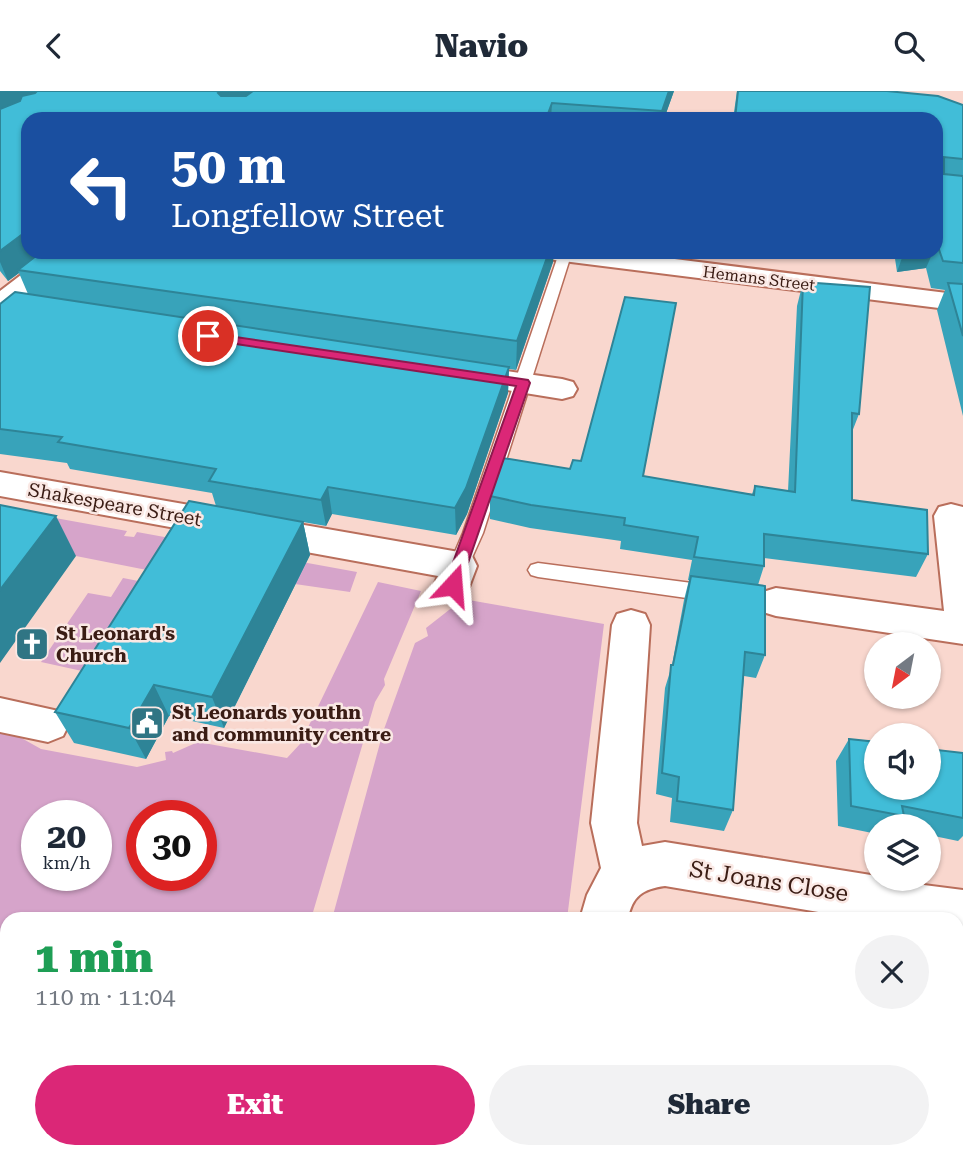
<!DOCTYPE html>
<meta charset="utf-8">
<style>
body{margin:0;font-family:"Roboto Serif",serif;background:#f2f2f3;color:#1f2937;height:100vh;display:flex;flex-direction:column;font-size:26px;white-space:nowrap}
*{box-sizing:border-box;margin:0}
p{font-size:23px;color:#747a83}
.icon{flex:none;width:38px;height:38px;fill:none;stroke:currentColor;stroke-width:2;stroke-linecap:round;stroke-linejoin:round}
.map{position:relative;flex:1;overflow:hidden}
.drawer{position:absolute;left:0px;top:821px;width:964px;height:247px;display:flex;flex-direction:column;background:#fff;border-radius:21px 21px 0 0;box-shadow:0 2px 5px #0004}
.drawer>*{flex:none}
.hud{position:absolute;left:21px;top:21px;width:922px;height:147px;border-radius:21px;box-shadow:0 2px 5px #0004;background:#1a4fa0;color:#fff;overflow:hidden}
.needle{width:46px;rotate:212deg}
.tools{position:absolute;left:864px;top:541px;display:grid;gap:14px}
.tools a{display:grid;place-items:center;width:77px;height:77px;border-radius:50%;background:#fff;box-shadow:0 2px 5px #0004;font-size:35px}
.speed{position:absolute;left:21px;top:709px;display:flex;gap:14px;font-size:35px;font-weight:700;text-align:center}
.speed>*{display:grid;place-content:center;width:91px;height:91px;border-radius:50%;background:#fff;box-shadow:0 2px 5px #0004;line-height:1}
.speed small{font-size:18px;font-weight:400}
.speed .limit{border:10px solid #d22;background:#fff;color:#111}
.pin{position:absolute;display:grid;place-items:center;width:60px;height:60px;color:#fff;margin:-30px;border:4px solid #fff;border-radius:50%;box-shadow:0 2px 7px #0007}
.me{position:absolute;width:77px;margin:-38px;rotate:19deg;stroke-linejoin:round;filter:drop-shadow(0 0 5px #0008)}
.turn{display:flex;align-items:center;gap:24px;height:147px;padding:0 35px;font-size:32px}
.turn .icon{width:91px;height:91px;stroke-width:2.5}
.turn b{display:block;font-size:49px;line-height:60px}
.round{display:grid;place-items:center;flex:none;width:74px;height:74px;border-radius:37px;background:#f2f2f3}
.head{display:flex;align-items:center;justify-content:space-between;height:119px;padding:0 35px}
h1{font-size:42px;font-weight:800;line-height:52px;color:#1e9e55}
.primary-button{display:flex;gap:14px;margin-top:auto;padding:14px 35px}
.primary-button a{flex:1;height:80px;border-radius:42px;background:#db2777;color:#fff;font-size:28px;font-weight:800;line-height:80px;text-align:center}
.primary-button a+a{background:#f2f2f3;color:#1f2937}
header{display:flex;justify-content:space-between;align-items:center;height:91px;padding:0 35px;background:#fff;font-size:32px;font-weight:800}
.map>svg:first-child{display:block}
</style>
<header><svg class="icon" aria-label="back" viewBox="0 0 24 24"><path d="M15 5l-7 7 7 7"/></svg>Navio<svg class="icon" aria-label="search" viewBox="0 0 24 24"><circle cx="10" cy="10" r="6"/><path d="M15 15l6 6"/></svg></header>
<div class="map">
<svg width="963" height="1066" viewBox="0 0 963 1066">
<rect width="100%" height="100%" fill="#f9d7ce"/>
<path fill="#d6a4ca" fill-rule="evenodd" d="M0,417l127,23 -3,5 10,1 3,-5 220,40 -7,20 -55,-8 -133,-11 -162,-32z
M123,487l46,9 -55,91 -73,-16 47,-69 23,4z
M378,491l43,9 -37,88 1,6 -10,17 -64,217h-304v177l-7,-11v-359l41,23 96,18 29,-7 -1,-8 7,-1 1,2 25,-11 89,16 13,-14zM37,724h59v60h-59zM142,724h59v60h-59z
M463,508l141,25 -37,295h-235l51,-187 32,-89 13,-7 -2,-8z
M270,1060h267v1l-1,5h-268z
M44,1061h202l-2,5h-197z"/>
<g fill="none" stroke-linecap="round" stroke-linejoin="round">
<g stroke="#b96e5b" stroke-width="3">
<path id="lane" d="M572,161l-89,281 -17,38 -7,2 -7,-2 -3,-5 14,-33 96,-280z
M538,472l177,23 7,3 3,5 -3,5 -7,3 -177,-25 -7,-2 -3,-5 3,-5z"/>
</g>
<g stroke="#b96e5b" stroke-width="4">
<path id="street" d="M51,161h30l-71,58 -10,2v-21z
M542,161h77l344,43v16l-408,-51 -9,-2z
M456,273l106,15 11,3 4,7 -4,7 -11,3 -117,-19 -4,-7 4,-7z
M0,381l459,80 13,4 5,10 -11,29 -13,4 -13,-4 -6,-10 4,-9 -438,-80z
M951,413l12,3v137l-187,-28 -13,-4 -6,-10 6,-10 13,-4 168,23 -10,-95 5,-9z
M631,519l14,4 5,11 -13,198 5,23 23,-4 212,34v3l86,11v46l-6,-1v-16h-97l-195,-33c-22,3 -33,10 -37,33h-48l7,-24 14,-27 -10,-45 21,-198 5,-11z
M0,607l63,14 6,12 -6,12 -15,6 -48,-10z
M549,1060h56v6h-56z"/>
</g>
<use href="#lane" fill="#fff" fill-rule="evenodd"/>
<use href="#street" fill="#fff" fill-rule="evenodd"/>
</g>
<path fill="#38a3ba" d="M0,0h674l-10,28h-636v133l525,10 -37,108 -7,-1 -1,24 -41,121 -11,21 -124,-21 -6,12 -23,-4 7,33 -86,173 -55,-12 -23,43 -72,-16 -19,-31 161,-206 -4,-13 -142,-24 -3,-6 -67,-9v-150l28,-10 -9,-21 -11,8 -8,-10z
M737,0h150l76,14v311l-26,-106 8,-20 -14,-2 -5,-20 -29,4 -3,-20h42v-133h-203z
M803,191l56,132 -7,18v68l76,54 -12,23 -152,-19v8l-6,19 7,70 -9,23 -12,-2 -11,134 -9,21 -54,-9 2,-24 -16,-4 9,-106 7,-23 12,-65 5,-20h-1l4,-20 -72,-11 1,-8 -91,-13 -40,-9v-23l80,-27 182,25 3,-8 33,5 9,-185z
M849,648l114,79v18l-5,5 -29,-6v-9h-52v8l-39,-8 -2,-65z
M713,1060h79v6h-79z"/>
<path fill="#2e8497" d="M0,0h41l-41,28z
M221,0h36l-34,28 -5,-26z
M669,0h5l-10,28h-3l1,-8z
M552,12l-1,16h-5z
M28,139v22h19l-29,18 1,3 -11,8 -8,-19v-11z
M549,161h5l-1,10 -37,108 1,-29z
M904,161h29l-7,16 -29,4z
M509,276l-1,26 -41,121 -11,21 -1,-27z
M328,396l4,27 -6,12 -5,-26z
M56,425l20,40 -76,107v-73z
M303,431l7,33 -86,173 -12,-31z
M154,594l15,31 -23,43 -17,-31z"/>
<path fill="#41bdd8" stroke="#2e8497" stroke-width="2" d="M37,0h184l-3,2 3,3h25l7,-5h416l-7,20 -110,-8 -6,16h-518v111l-28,21v-142l20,-8 2,-5 13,-3z
M738,0h149l51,5 25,9v54l-19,-2v17l19,2v87l-20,-2 -7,-20v-122h-201z
M41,161h508l-32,89 -499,-71z
M803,191l67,5 -11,127 -7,-1v87l75,10 1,44 -164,-20v32l-70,-9 4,-20 -74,-12 1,-7 -94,-13 -41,-9 13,-38 67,11 3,-9 8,1 44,-164 51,6 -33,173 111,19 1,-9 40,6z
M948,192l15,1v52z
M15,201l494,75 -43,121 -11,20 -127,-21 -7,13 -112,-19 7,-12 -158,-27 4,-5 -62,-8v-125z
M189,410l114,21 -91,175 -58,-12 -25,43 -74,-16z
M0,414l56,11 -56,74z
M691,485l74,10v69l-20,-3 -12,158 -56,-9 2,-24 -17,-4 9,-108h2z
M849,648l28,3v45h52v-38l34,4v65l-61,-12 2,10 -53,-10z
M724,1060h68v6h-68z"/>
<path fill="#db2777" stroke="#8e194d" stroke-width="2" d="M208,242l320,47 2,3 -71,206h-11l-3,-4 71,-199 -313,-47 -1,-3z"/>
<defs>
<g id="church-square" transform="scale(1.75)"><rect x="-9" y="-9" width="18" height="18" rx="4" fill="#307584" stroke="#fae8e4"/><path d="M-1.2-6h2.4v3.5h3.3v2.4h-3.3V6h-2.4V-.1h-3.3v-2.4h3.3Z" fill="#fff"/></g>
<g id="civic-square" transform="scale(1.75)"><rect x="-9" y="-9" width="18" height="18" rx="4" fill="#307584" stroke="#fae8e4"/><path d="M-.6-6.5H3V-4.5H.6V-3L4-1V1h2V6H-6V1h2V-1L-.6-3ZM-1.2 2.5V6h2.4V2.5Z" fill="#fff"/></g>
</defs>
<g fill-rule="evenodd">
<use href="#church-square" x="32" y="553"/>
<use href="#civic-square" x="147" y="632"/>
</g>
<g text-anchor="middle" stroke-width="5" stroke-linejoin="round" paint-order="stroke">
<g font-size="16" fill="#3a1c14" stroke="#fae8e4">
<text transform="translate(759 187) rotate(7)" y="6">Hemans Street</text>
</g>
<g font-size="19" fill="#3a1c14" stroke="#fae8e4">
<text transform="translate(115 413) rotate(10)" y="7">Shakespeare Street</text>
</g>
<g font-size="19" font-weight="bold" fill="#3a1c14" stroke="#fae8e4" text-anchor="start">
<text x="56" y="549">St Leonard's<tspan x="56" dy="22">Church</tspan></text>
<text x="172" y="628">St Leonards youthn<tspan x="172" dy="22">and community centre</tspan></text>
</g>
<g font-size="23" fill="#3a1c14" stroke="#fae8e4">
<text transform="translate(769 790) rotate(9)" y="8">St Joans Close</text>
</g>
</g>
</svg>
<div class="tools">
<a><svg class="needle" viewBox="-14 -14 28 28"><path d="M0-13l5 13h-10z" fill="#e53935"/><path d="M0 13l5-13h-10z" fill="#747a83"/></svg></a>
<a><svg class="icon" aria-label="sound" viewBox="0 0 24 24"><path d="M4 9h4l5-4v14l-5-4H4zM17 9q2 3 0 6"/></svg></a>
<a><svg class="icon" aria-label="layers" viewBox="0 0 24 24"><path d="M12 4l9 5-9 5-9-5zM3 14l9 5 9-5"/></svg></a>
</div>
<div class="speed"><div>20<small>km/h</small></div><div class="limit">30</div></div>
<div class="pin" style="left:208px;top:245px;background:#d93025"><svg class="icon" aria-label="arrive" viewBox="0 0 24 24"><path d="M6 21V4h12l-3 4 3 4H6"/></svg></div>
<svg class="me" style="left:453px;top:494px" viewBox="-20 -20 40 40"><path d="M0-17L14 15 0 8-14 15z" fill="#db2777" stroke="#fff" stroke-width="4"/></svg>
<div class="hud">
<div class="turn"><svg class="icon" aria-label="left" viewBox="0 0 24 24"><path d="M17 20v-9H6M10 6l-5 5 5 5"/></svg><div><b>50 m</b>Longfellow Street</div></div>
</div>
<section class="drawer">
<div class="head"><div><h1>1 min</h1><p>110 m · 11:04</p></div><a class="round"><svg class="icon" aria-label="close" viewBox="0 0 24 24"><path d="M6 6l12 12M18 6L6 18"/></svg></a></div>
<div class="primary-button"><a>Exit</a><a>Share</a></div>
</section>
</div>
